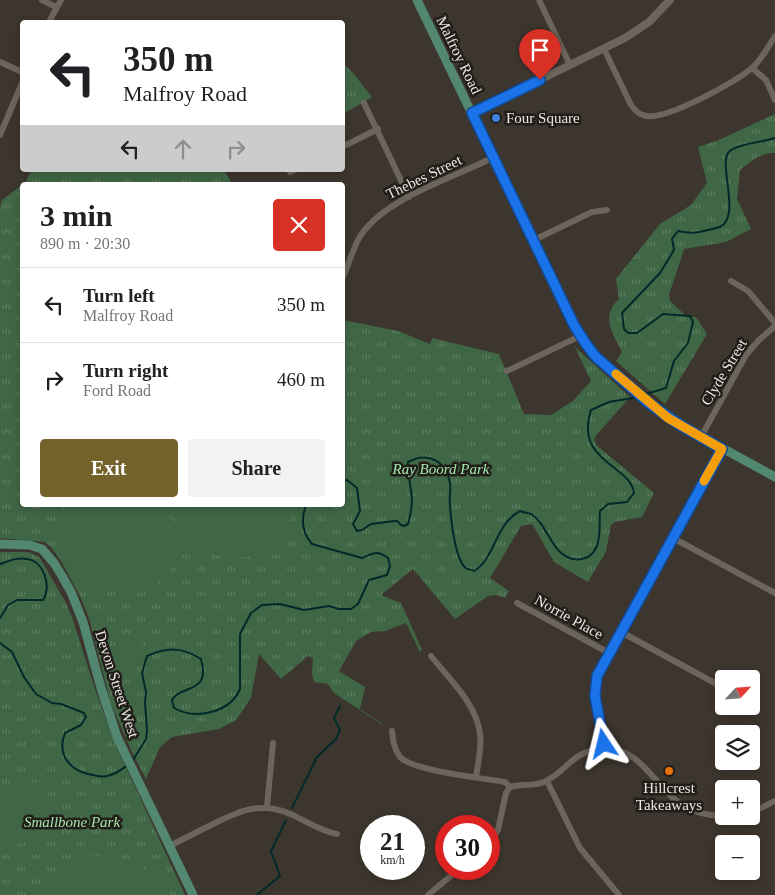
<!DOCTYPE html>
<meta charset="utf-8">
<style>
body{margin:0;font-family:"Times New Roman",serif;background:#f2f2f2;color:#202124;height:100vh;display:flex;flex-direction:column;font-size:19px;white-space:nowrap}
*{box-sizing:border-box;margin:0}
p{font-size:16px;color:#757577}
.icon{flex:none;width:28px;height:28px;fill:none;stroke:currentColor;stroke-width:2;stroke-linecap:round;stroke-linejoin:round}
.map{position:relative;flex:1;overflow:hidden}
.sheet{position:absolute;left:20px;top:182px;width:325px;height:325px;display:flex;flex-direction:column;background:#fff;border-radius:5px;box-shadow:0 2px 8px #0003}
.sheet>*{flex:none}
.hud{position:absolute;left:20px;top:20px;width:325px;height:152px;border-radius:5px;box-shadow:0 2px 8px #0003;background:#fff;color:#202124;overflow:hidden}
.needle{width:32px;rotate:64deg}
.controls{position:absolute;left:715px;top:670px;display:grid;gap:10px}
.controls a{display:grid;place-items:center;width:45px;height:45px;border-radius:5px;background:#fff;box-shadow:0 2px 8px #0003;font-size:25px}
.speed{position:absolute;left:360px;top:815px;display:flex;gap:10px;font-size:25px;font-weight:700;text-align:center}
.speed>*{display:grid;place-content:center;width:65px;height:65px;border-radius:50%;background:#fff;box-shadow:0 2px 8px #0003;line-height:1}
.speed small{font-size:12px;font-weight:400}
.speed .limit{border:8px solid #d22;background:#fff;color:#111}
.pin{position:absolute;display:grid;place-items:center;width:42px;height:42px;color:#fff;margin:-51px -21px;border-radius:50% 50% 50% 0;rotate:-45deg;box-shadow:0 0 5px #0007}
.pin .icon{rotate:45deg}
.me{position:absolute;width:55px;margin:-28px;rotate:350deg;stroke-linejoin:round;filter:drop-shadow(0 0 4px #0008)}
.turn{display:flex;align-items:center;gap:18px;height:105px;padding:0 20px;font-size:22px}
.turn .icon{width:65px;height:65px;stroke-width:2.5}
.turn b{display:block;font-size:35px;line-height:42px}
.lanes{display:flex;align-items:center;height:48px;padding:0 20px;background:#0003;justify-content:center;gap:25px;direction:ltr}
.lanes .off{opacity:.35}
.round{display:grid;place-items:center;flex:none;width:52px;height:52px;border-radius:5px;background:#f2f2f2}
.headline{display:flex;align-items:center;justify-content:space-between;height:85px;padding:0 20px}
h1{font-size:30px;font-weight:700;line-height:38px}
.action{display:flex;gap:10px;margin-top:auto;padding:10px 20px}
.action a{flex:1;height:58px;border-radius:5px;background:#75622b;color:#fff;font-size:20px;font-weight:700;line-height:58px;text-align:center}
.action a+a{background:#f2f2f2;color:#202124}
ul{padding:0;list-style:none}
li{display:flex;align-items:center;gap:15px;height:75px;padding:0 20px;border-top:1px solid #e0e0e0}
li div{flex:1}
li b{display:block;font-size:19px}
li em{font-style:normal}
.map>svg:first-child{display:block}
</style>
<div class="map">
<svg width="775" height="895" viewBox="0 0 775 895">
<defs>
<pattern id="park-tufts" width="24" height="20" patternUnits="userSpaceOnUse" patternTransform="scale(1.25)"><rect width="24" height="20" fill="#406745"/><path d="M3 7l-1-3M5 7V3M7 7l1-3M15 17l-1-3M17 17v-4M19 17l1-3" fill="none" stroke="#5c7d60"/></pattern>
</defs>
<rect width="100%" height="100%" fill="#3d362e"/>
<path fill="url(#park-tufts)" d="M343,63l10,10 19,24 -29,17z
M775,114v39c-14,-1 -25,9 -35,17l-3,29 14,30 -25,13 -42,7 -15,46 1,6 17,16h9l11,17 -42,70 -49,-43 6,-9c-9,-18 -22,-36 -3,-53l-3,-20 44,-55 31,-19 16,-22 -9,-36 21,-7z
M31,170h193l9,15h-211v320h320l1,-185 55,11 32,13 2,-6 67,16 25,60 27,1 22,-14 18,-20 -16,-34 55,50 -36,41 2,7 58,48 -12,24 -27,5 -4,3 -5,26 -18,31 -34,-20 -22,-38 -11,2 -31,52 19,13 -4,7 -8,-3 -9,1 -33,23 -42,-50 -32,26 20,8 21,47 -2,2 -14,-29 -21,8 -14,1 -15,9 -17,30 26,16 -5,22 23,15v1l-49,-32 -6,-9 -14,-2 -2,-8 1,-16 -5,-2 -27,23 -22,-25 -8,44 -15,22 -17,9 -47,8 -12,10 -14,32 -14,-27 -21,-48 -22,-86 -9,-22 -19,-35 -10,-14 -6,-5 -45,-4v-330l2,-8 24,-18z
M0,552h29l11,6 26,45 6,14 22,69 19,53 72,156h-185z"/>
<path fill="#406745" d="M68,505h94c11,11 15,26 15,42 0,10 -4,20 -11,28 -17,19 -39,20 -63,15 -11,-2 -21,-5 -28,-12 -4,-4 -7,-11 -10,-16 -13,-22 -10,-36 3,-57z
M170,505h122c-1,42 -34,58 -72,51 -11,-3 -23,-5 -31,-14 -4,-4 -7,-11 -10,-16 -4,-7 -8,-13 -9,-21z
M132,636l11,7 -18,27 -12,-7z
M45,780l13,56 -58,12v-58z
M101,856c27,3 55,14 70,39h-130c11,-25 33,-37 60,-39z"/>
<g fill="none" stroke-linecap="round" stroke-linejoin="round">
<path stroke="#002a2a" stroke-width="2" d="M643,395l23,-7 8,-27 14,-18 5,-21 -3,-6 -27,-2 -26,19h-9l-4,-4 -2,-16 38,-40 14,-23 -2,-11 6,-8c13,3 18,2 30,-1 4,-1 9,-2 12,-3 21,-10 -1,-60 8,-74 6,-9 36,-11 47,-15
M342,481l5,-1 10,8 3,23 -7,13 4,7 5,-1 9,-6 24,-3h2l4,4 3,1 4,-2c3,-10 5,-23 3,-33 -1,-11 -4,-19 -3,-29 20,-11 38,-1 42,21 1,8 -1,16 0,23 1,13 5,56 17,63 1,0 6,1 7,2 21,-12 21,-47 46,-60 3,1 8,2 11,3 13,8 18,27 28,37 12,12 31,12 38,-5 4,-11 2,-25 3,-35l8,-7 19,-2 7,-9c-3,-28 -60,-31 -43,-83l18,-8 30,-5
M0,564c9,-3 17,-7 27,-5 17,2 25,28 16,41h-26l-9,5 -8,13
M0,643l12,9 12,25 12,17 16,9 9,1 23,9 2,4 -5,8 -16,8c-8,20 3,36 23,41 7,1 13,4 19,2 8,-1 15,-7 21,-11
M133,760l13,-21 1,-8 -2,-29 1,-10 -4,-19 5,-17c20,-9 35,-9 54,3 10,36 -20,25 -29,41l2,8c21,12 56,5 66,-19v-55l11,-21 11,-8 18,-1 24,6 25,-4 10,3h12l7,-5 11,-24 18,-5 3,-9 -2,-8c-11,-8 -14,-5 -26,0l-50,-14c-10,-11 -11,-25 -6,-39
M292,808l25,-51 19,-18 4,-9 -6,-12 6,-12
M257,895l23,-19 -9,-25 15,-31"/>
<path stroke="#6c655b" stroke-width="6" d="M42,0l14,7
M539,0l31,65
M49,22l12,-22
M604,49l27,56c4,5 8,10 15,11 20,4 91,-34 107,-49 9,-8 15,-20 22,-31
M0,62l22,10
M752,68l14,12 9,20
M364,103l45,94
M0,135l22,-52
M342,147l36,-18
M290,172l5,-2
M534,240l58,-28 15,-2
M342,279c6,-13 10,-27 16,-39 22,-41 96,-62 136,-83
M731,281l17,10 27,32
M507,371l73,-35
M701,437l45,-82 13,-15 16,-14
M673,538l102,55
M517,603l92,50
M621,632l103,56
M431,656c18,23 46,48 49,78 2,14 -2,29 -4,43
M392,731c1,9 2,18 8,26 13,14 83,21 105,25l5,5
M604,748l-9,-52 2,-20 124,-227
M547,781l33,67 39,47
M510,787c11,-4 23,0 34,-5 23,-10 27,-31 58,-33 34,-3 49,29 70,48 16,15 39,20 61,19
M267,807l6,-64
M751,813l24,-12
M489,844l9,-14 8,-37 4,-6
M170,846c13,-7 27,-14 41,-21 26,-13 48,-24 77,-12 17,7 31,18 49,21
M428,895l31,-26"/>
<path stroke="#6c655b" stroke-width="8" d="M472,113l153,-75 24,-16 21,-22"/>
<path stroke="#528872" stroke-width="9" d="M417,0l157,325 12,19 11,13 53,47 30,21 95,52
M0,544l29,1 13,4 12,14 8,13 9,16 12,30 18,66 16,49 76,158"/>
</g>
<g fill="none" stroke-linecap="round" stroke-linejoin="round">
<g stroke="#114b97" stroke-width="12">
<path id="route" d="M540,80l-68,33 102,212 12,19 10,13 54,47 30,21 42,24 -125,227 -2,20 9,48"/>
</g>
<use href="#route" stroke="#1a73e8" stroke-width="9"/>
<path stroke="#f59e0b" stroke-width="9" d="M616,374l52,44 54,31 -18,32"/>
</g>
<circle fill="#3f7fe0" stroke="#211e1a" stroke-width="2" cx="496" cy="118" r="5"/>
<circle fill="#e8710a" stroke="#211e1a" stroke-width="2" cx="669" cy="771" r="5"/>
<g text-anchor="middle" stroke-width="5" stroke-linejoin="round" paint-order="stroke">
<g font-size="15" fill="#eae6e1" stroke="#211e1a">
<text transform="translate(459 55) rotate(64)" y="5">Malfroy Road</text>
<text transform="translate(424 177) rotate(-26)" y="5">Thebes Street</text>
<text transform="translate(724 372) rotate(-59)" y="5">Clyde Street</text>
<text transform="translate(569 617) rotate(29)" y="5">Norrie Place</text>
<text transform="translate(117 684) rotate(72)" y="5">Devon Street West</text>
</g>
<g font-size="15" fill="#eae6e1" stroke="#211e1a" text-anchor="start">
<text x="506" y="123">Four Square</text>
<text x="669" y="793" text-anchor="middle">Hillcrest<tspan x="669" dy="17">Takeaways</tspan></text>
</g>
<g font-size="15" font-style="italic" fill="#a3e6ab" stroke="#211e1a">
<text x="441" y="474">Ray Boord Park</text>
<text x="72" y="827">Smallbone Park</text>
</g>
</g>
</svg>
<div class="controls">
<a><svg class="needle" viewBox="-14 -14 28 28"><path d="M0-13l5 13h-10z" fill="#e53935"/><path d="M0 13l5-13h-10z" fill="#757577"/></svg></a>
<a><svg class="icon" aria-label="layers" viewBox="0 0 24 24"><path d="M12 4l9 5-9 5-9-5zM3 14l9 5 9-5"/></svg></a>
<a>+</a>
<a>−</a>
</div>
<div class="speed"><div>21<small>km/h</small></div><div class="limit">30</div></div>
<div class="pin" style="left:540px;top:80px;background:#d93025"><svg class="icon" aria-label="arrive" viewBox="0 0 24 24"><path d="M6 21V4h12l-3 4 3 4H6"/></svg></div>
<svg class="me" style="left:604px;top:744px" viewBox="-20 -20 40 40"><path d="M0-17L14 15 0 8-14 15z" fill="#1a73e8" stroke="#fff" stroke-width="4"/></svg>
<div class="hud">
<div class="turn"><svg class="icon" aria-label="left" viewBox="0 0 24 24"><path d="M17 20v-9H6M10 6l-5 5 5 5"/></svg><div><b>350 m</b>Malfroy Road</div></div>
<div class="lanes"><svg class="icon" aria-label="left" viewBox="0 0 24 24"><path d="M17 20v-9H6M10 6l-5 5 5 5"/></svg><svg class="icon off" aria-label="ahead" viewBox="0 0 24 24"><path d="M12 20V5M6 11l6-6 6 6"/></svg><svg class="icon off" aria-label="right" viewBox="0 0 24 24"><path d="M7 20v-9h11M14 6l5 5-5 5"/></svg></div>
</div>
<section class="sheet">
<div class="headline"><div><h1>3 min</h1><p>890 m · 20:30</p></div><a class="round" style="background:#d93025;color:#fff"><svg class="icon" aria-label="close" viewBox="0 0 24 24"><path d="M6 6l12 12M18 6L6 18"/></svg></a></div>
<ul>
<li><svg class="icon" aria-label="left" viewBox="0 0 24 24"><path d="M17 20v-9H6M10 6l-5 5 5 5"/></svg><div><b>Turn left</b><p>Malfroy Road</p></div><em>350 m</em></li>
<li><svg class="icon" aria-label="right" viewBox="0 0 24 24"><path d="M7 20v-9h11M14 6l5 5-5 5"/></svg><div><b>Turn right</b><p>Ford Road</p></div><em>460 m</em></li>
</ul>
<div class="action"><a>Exit</a><a>Share</a></div>
</section>
</div>
